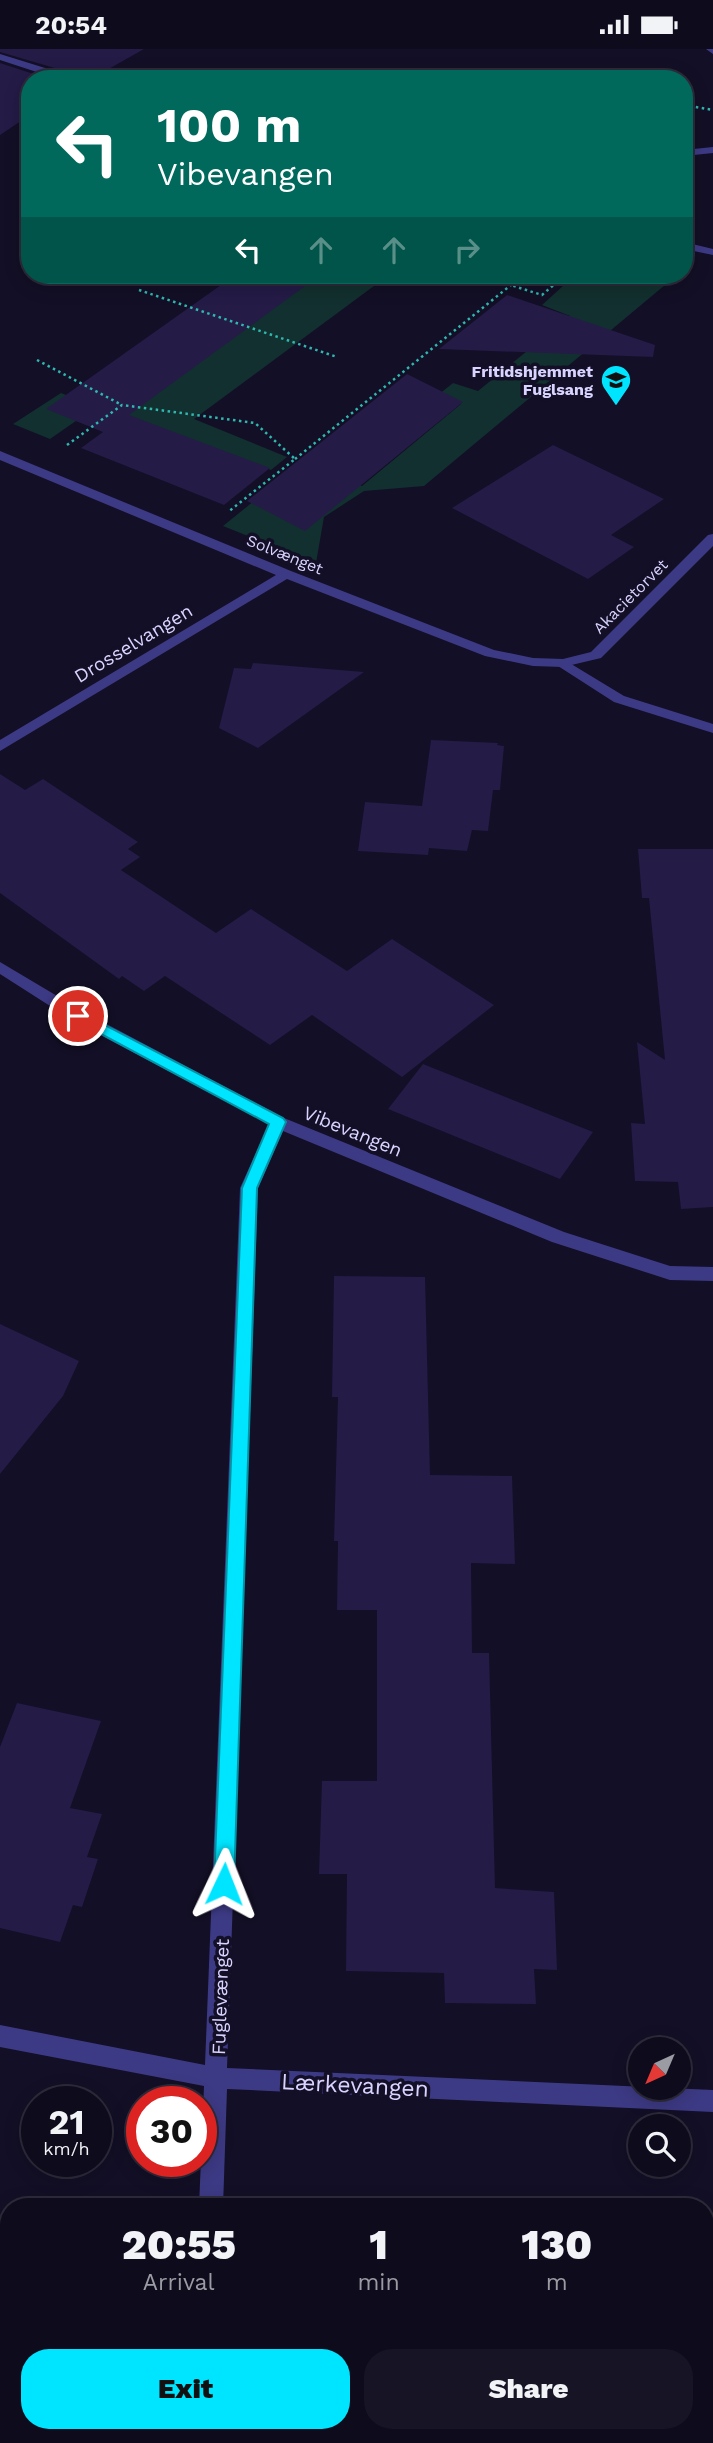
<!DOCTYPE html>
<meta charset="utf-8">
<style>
body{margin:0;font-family:"Work Sans",sans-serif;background:#171425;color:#f1f3f6;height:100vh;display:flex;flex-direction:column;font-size:26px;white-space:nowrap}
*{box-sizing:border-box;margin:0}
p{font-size:23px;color:#9b9ba3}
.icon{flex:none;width:38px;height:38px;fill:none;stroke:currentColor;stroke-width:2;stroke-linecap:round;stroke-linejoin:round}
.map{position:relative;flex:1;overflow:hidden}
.sheet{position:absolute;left:0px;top:2149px;width:714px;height:245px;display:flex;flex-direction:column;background:#0e0b1c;border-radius:28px 28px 0 0;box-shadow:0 4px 18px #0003,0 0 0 2px #2e2b3b}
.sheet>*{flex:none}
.guide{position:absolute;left:21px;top:21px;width:672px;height:214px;border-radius:28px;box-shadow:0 4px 18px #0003,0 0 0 2px #2e2b3b;background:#00695c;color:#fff;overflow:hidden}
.needle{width:46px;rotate:224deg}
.buttons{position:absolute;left:628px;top:1988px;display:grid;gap:14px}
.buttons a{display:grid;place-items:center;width:63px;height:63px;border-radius:50%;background:#0e0b1c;box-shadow:0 4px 18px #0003,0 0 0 2px #2e2b3b;font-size:35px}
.speed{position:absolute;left:21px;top:2037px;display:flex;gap:14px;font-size:35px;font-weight:700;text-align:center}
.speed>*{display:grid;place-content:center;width:91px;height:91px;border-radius:50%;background:#0e0b1c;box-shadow:0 4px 18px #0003,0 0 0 2px #2e2b3b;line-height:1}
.speed small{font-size:18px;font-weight:400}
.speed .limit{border:10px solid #d22;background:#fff;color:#111}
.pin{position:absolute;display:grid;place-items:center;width:60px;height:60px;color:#fff;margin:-30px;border:4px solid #fff;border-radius:50%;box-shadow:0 2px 7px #0007}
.me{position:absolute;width:77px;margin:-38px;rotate:2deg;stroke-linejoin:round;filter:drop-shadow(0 0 5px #0008)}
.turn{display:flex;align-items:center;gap:24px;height:147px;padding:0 21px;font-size:32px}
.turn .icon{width:91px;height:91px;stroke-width:2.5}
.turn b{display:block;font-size:49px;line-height:60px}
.lanes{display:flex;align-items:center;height:66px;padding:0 21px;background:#0003;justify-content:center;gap:35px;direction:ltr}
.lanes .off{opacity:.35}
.eta{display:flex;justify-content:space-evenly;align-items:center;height:119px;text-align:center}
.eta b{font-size:42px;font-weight:800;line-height:49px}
.primary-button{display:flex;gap:14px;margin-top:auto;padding:14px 21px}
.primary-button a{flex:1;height:80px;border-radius:28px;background:#00e5ff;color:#111;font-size:28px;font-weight:800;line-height:80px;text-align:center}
.primary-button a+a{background:#171425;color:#f1f3f6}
.status{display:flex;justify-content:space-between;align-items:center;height:49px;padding:0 35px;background:#0e0b1c;direction:ltr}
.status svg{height:19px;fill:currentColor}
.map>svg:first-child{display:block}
</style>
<div class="status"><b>20:54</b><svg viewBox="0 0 49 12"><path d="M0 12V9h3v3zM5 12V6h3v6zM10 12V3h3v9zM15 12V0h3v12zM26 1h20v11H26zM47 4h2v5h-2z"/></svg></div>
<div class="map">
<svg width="713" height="2394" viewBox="0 0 713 2394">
<rect width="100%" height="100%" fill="#130f26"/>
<path fill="#12302f" d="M316,226h42l20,8 -184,136 93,38 -16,13 -145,-55z
M575,226h102l-253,211 -60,5 -40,26 -8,46 -93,-37 78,-63 61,23 99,-82 -23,-9 15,-12 25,8 92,-75 -28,-11z
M61,344l35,14 -46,32 -37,-15z"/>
<path fill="#241b47" d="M0,0h144l-53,30h-14l-2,-5 -75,-22z
M0,14l49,16h-19v36l-30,20z
M235,226h85l-191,140 141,53 -46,37 -143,-57 22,-16 -57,-23z
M507,246l148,50 -2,12 -214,-8z
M407,325l56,28 -158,129 -58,-30z
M553,396l111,54 -53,36 23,12 -46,32 -136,-71z
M253,614l111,9 -106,76 -39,-20 15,-60 17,1z
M431,691l67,3 -1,2 7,1 -4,44h-7l-5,41 -16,-1 -5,21 -38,-3 -1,7 -70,-4 7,-49 57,4z
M0,725l25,16 18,-11 95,63 -10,7 12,8 -19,13 95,63 35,-24 96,62 45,-32 102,66 -92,72 -90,-62 -42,30 -105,-69 -21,15 -22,-15 -3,3 -119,-86z
M638,800h75v358l-32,2 -3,-27 -43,-1 -4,-58 14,1 -8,-82 28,18 -16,-162h-7z
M423,1015l170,68 -33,47 -172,-70z
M334,1227l91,1 5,198 82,1 3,88 -44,-1 1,90h17l6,235 59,4 3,78 -23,-1 2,35 -91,-1 -1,-30 -98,-2 1,-97h-28l3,-93h55v-171h-40l1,-69h-4l4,-144h-6z
M0,1275l79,37 -16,35 -63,78z
M17,1654l84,18 -31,87 32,6 -15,43 11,2 -16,48 -9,-2 -13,37 -60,-14v-181z"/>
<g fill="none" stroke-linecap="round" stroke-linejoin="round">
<path stroke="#2fb8b0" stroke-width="2.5" stroke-dasharray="2.5 3.5" stroke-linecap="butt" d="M684,56l29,5
M479,226l63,20 23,-20
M429,235l13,-9
M139,241l198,67
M37,311l85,45
M67,396l55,-40 133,18 40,36 -67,53
M295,410l216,-174"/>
<path fill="#3d3a85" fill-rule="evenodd" d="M524,27l15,3h-20z
M563,610l61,37 89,28v9l-99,-31 -56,-36 -2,-3z"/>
<path fill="#3d3a85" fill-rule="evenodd" d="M706,0h7v5z
M713,98v6l-29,3v-6z
M0,402l291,120 203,79 39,8 30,1 28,-7 117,-117 5,-1v12l-112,112 -38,9 -30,-1 -48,-10 -198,-77 -287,172v-11l276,-165 -276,-115z
M0,913l84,50 200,106 280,114 106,34 43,1v14l-43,-1 -118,-38 -269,-111 -25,57 -31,880 486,22v22l-486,-23 -4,118h-24l5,-121 -204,-39v-22l205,40 35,-877 29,-64 -197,-104 -72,-46z
M187,2385h24v9h-24z"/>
<path fill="#3d3a85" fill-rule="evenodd" d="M0,5l74,23 1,2h-17l-58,-19z
M684,193l29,7v6l-29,-6z"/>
</g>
<path fill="#00e5ff" stroke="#0095a6" stroke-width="2" d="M78,962l205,107 3,4 -29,66 -23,696 -3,6 -7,3 -7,-3 -3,-6 28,-696 27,-64 -196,-105 -2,-3z"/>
<defs>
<g id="school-pin" transform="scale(1.575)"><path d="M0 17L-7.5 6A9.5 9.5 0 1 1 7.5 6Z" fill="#00e5ff" stroke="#130f26"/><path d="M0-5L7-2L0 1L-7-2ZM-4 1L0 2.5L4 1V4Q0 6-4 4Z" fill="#111"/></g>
</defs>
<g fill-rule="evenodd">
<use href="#school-pin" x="616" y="331"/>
</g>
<g text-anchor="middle" stroke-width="7" stroke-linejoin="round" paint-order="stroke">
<g font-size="16" font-weight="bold" fill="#d9d4ff" stroke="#130f26" text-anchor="end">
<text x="593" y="328">Fritidshjemmet<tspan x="593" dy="18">Fuglsang</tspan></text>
</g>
<g font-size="16" fill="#d9d4ff" stroke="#130f26">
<text transform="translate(285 505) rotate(22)" y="6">Solvænget</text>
<text transform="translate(630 547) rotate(-45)" y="6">Akacietorvet</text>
</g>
<g font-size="19" fill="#d9d4ff" stroke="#130f26">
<text transform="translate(133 594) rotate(-31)" y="7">Drosselvangen</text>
<text transform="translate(353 1082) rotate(22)" y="7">Vibevangen</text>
<text transform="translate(220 1948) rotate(-88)" y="7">Fuglevænget</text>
</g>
<g font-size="23" fill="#d9d4ff" stroke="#130f26">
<text transform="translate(355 2036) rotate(3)" y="8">Lærkevangen</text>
</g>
</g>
</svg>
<div class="buttons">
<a><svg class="needle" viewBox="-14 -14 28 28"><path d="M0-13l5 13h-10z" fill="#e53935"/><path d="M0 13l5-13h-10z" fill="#9b9ba3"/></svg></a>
<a><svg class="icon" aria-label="search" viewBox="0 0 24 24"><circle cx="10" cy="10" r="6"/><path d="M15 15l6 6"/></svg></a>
</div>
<div class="speed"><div>21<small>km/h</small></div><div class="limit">30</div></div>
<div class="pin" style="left:78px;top:967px;background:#d93025"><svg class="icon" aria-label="arrive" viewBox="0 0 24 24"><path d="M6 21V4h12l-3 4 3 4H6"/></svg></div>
<svg class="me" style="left:224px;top:1835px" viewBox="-20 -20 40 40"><path d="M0-17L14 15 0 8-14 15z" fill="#00e5ff" stroke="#fff" stroke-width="4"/></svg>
<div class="guide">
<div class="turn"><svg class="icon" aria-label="left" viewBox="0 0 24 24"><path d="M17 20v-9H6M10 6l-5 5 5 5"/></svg><div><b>100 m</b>Vibevangen</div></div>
<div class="lanes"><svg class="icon" aria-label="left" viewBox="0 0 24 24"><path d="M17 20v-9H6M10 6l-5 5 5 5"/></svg><svg class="icon off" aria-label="ahead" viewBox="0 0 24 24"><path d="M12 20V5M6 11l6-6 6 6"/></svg><svg class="icon off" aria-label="ahead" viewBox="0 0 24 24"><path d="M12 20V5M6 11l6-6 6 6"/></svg><svg class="icon off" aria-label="right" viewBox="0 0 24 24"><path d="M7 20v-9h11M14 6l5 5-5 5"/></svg></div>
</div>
<section class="sheet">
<div class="eta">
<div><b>20:55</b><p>Arrival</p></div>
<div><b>1</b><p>min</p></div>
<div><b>130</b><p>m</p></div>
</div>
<div class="primary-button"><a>Exit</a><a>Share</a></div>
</section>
</div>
